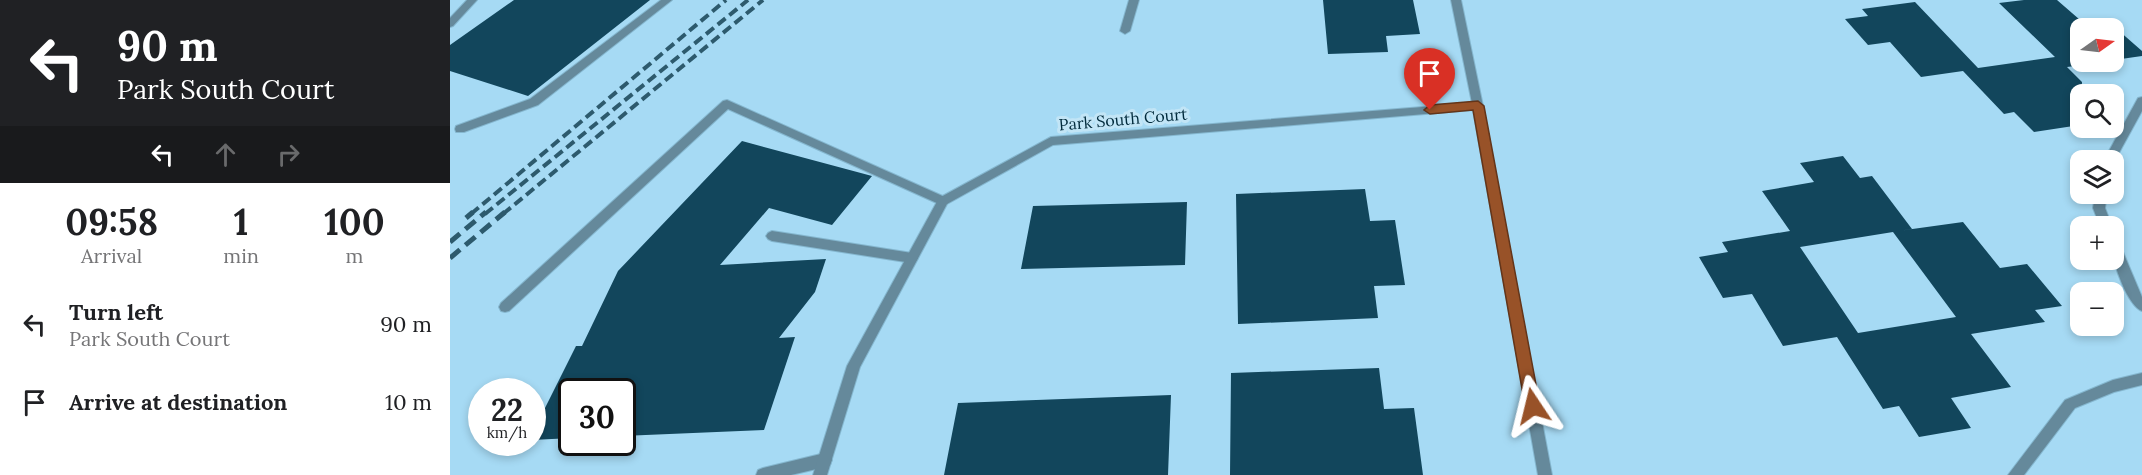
<!DOCTYPE html>
<meta charset="utf-8">
<style>
body{margin:0;font-family:Lora,serif;background:#f2f2f2;color:#202124;height:100vh;display:flex;flex-direction:column;font-size:22px;white-space:nowrap}
*{box-sizing:border-box;margin:0}
p{font-size:20px;color:#757577}
.icon{flex:none;width:33px;height:33px;fill:none;stroke:currentColor;stroke-width:2;stroke-linecap:round;stroke-linejoin:round}
.map{position:relative;flex:1;overflow:hidden}
.panel{display:flex;flex-direction:column;background:#fff;width:450px}
.panel>*{flex:none}
.top-card{background:#202124;color:#fff;overflow:hidden}
.needle{width:39px;rotate:76deg}
.tools{position:absolute;left:1620px;top:18px;display:grid;gap:12px}
.tools a{display:grid;place-items:center;width:54px;height:54px;border-radius:12px;background:#fff;box-shadow:0 3px 9px #0003;font-size:30px}
.speed{position:absolute;left:18px;top:378px;display:flex;gap:12px;font-size:30px;font-weight:700;text-align:center}
.speed>*{display:grid;place-content:center;width:78px;height:78px;border-radius:50%;background:#fff;box-shadow:0 3px 9px #0003;line-height:1}
.speed small{font-size:15px;font-weight:400}
.speed .limit{border:3px solid #111;border-radius:9px;background:#fff;color:#111}
.pin{position:absolute;display:grid;place-items:center;width:51px;height:51px;color:#fff;margin:-62px -26px;border-radius:50% 50% 50% 0;rotate:-45deg;box-shadow:0 0 6px #0007}
.pin .icon{rotate:45deg}
.me{position:absolute;width:66px;margin:-33px;rotate:350deg;stroke-linejoin:round;filter:drop-shadow(0 0 4px #0008)}
.turn{display:flex;align-items:center;gap:21px;height:126px;padding:0 18px;font-size:27px}
.turn .icon{width:78px;height:78px;stroke-width:2.5}
.turn b{display:block;font-size:42px;line-height:51px}
.lanes{display:flex;align-items:center;height:57px;padding:0 18px;background:#0003;justify-content:center;gap:30px;direction:ltr}
.lanes .off{opacity:.35}
.eta{display:flex;justify-content:space-evenly;align-items:center;height:102px;text-align:center}
.eta b{font-size:36px;font-weight:800;line-height:42px}
ul{padding:0;list-style:none}
li{display:flex;align-items:center;gap:18px;height:78px;padding:0 18px}
li div{flex:1}
li b{display:block;font-size:22px}
li em{font-style:normal}
main{display:flex;flex:1;min-height:0}
.map>svg:first-child{display:block}
</style>
<main>
<section class="panel">
<div class="top-card">
<div class="turn"><svg class="icon" aria-label="left" viewBox="0 0 24 24"><path d="M17 20v-9H6M10 6l-5 5 5 5"/></svg><div><b>90 m</b>Park South Court</div></div>
<div class="lanes"><svg class="icon" aria-label="left" viewBox="0 0 24 24"><path d="M17 20v-9H6M10 6l-5 5 5 5"/></svg><svg class="icon off" aria-label="ahead" viewBox="0 0 24 24"><path d="M12 20V5M6 11l6-6 6 6"/></svg><svg class="icon off" aria-label="right" viewBox="0 0 24 24"><path d="M7 20v-9h11M14 6l5 5-5 5"/></svg></div>
</div>
<div class="eta">
<div><b>09:58</b><p>Arrival</p></div>
<div><b>1</b><p>min</p></div>
<div><b>100</b><p>m</p></div>
</div>
<ul>
<li><svg class="icon" aria-label="left" viewBox="0 0 24 24"><path d="M17 20v-9H6M10 6l-5 5 5 5"/></svg><div><b>Turn left</b><p>Park South Court</p></div><em>90 m</em></li>
<li><svg class="icon" aria-label="arrive" viewBox="0 0 24 24"><path d="M6 21V4h12l-3 4 3 4H6"/></svg><div><b>Arrive at destination</b></div><em>10 m</em></li>
</ul>
</section>
<div class="map">
<svg width="1692" height="475" viewBox="0 0 1692 475">
<rect width="100%" height="100%" fill="#a6daf4"/>
<path fill="#12465c" fill-rule="evenodd" d="M64,0h136l-122,96 -78,-25v-26z
M873,0h90l7,34 -34,2 2,16 -60,2z
M1574,0h33l30,26 23,-3 32,28v5l-28,4v-32h-34v34h26l-39,5 15,15 -2,43 -46,7 -20,-20 -10,2 -41,-43 -42,6 -31,-35 -22,3 -23,-26 23,-3 -6,-7 53,-7 63,66 77,-11 -56,-54z
M292,141l130,35 -40,49 -63,-17 -49,57 106,-6 -11,33 -36,46 16,-1 -31,93 -142,6v-44h-50v46l-40,2v-6l44,-88h6l36,-75z
M1393,156l17,22 12,-2 40,53 -14,2 65,-9 37,46 27,-4 35,42 -27,4 10,12 -74,12 40,53 -60,11 20,30 -52,9 -20,-31 -16,3 -46,-72 -54,9 -31,-52 -29,4 -24,-41 29,-5 -6,-10 68,-11 -28,-40 52,-9 -14,-19zM1443,232l63,85 -98,16 -58,-86z
M915,189l5,32 25,-1 10,65 -31,1 4,32 -140,6 -2,-130z
M737,202l-2,63 -164,4 12,-63z
M929,368l5,41 30,-1 9,67h-193l1,-102z
M721,395l-3,80h-224l14,-72z"/>
<g fill="none" stroke-linecap="round" stroke-linejoin="round">
<g stroke="#85b7cf" stroke-width="2">
<path id="service" d="M17,0h10l-24,26 -3,1v-9z
M211,0h11l-134,105 -74,27h-8l-1,-3 1,-3 74,-27z
M679,0h10l-9,31 -5,3 -5,-3z
M1692,97v14l-28,51 -10,-2 34,-62z
M277,100l220,98 2,3 -2,3h-8l-211,-95 -219,202 -4,1 -4,-1 -2,-4 2,-4 222,-202z
M1645,194h12l-2,14 7,18h-12l-7,-18z
M322,231l140,22 4,2 2,3 -2,3 -4,2 -140,-22 -4,-2 -2,-3 2,-3z
M1664,240l4,2 2,3 22,52v14c-13,-5 -25,-38 -28,-51 -2,-6 -1,-14 0,-20z
M1692,373v12l-28,7 -39,16 -51,67h-16l57,-75 48,-20z
M375,453l5,2 2,5 -2,5 -5,2 -34,8h-35l2,-5 5,-2z"/>
</g>
<g stroke="#85b7cf" stroke-width="2">
<path id="minor" d="M1001,0h10l22,106 69,369h-14l-65,-365 -420,35 -106,59 -87,163 -33,108h-14l34,-109 92,-168 112,-61 421,-34z"/>
</g>
<use href="#service" fill="#65899b" fill-rule="evenodd"/>
<use href="#minor" fill="#65899b" fill-rule="evenodd"/>
<path stroke="#2d5a6d" stroke-width="4" stroke-dasharray="10 5" stroke-linecap="butt" d="M21,214l255,-214
M35,214l263,-214
M53,214l260,-214"/>
<path stroke="#2d5a6d" stroke-width="5" stroke-dasharray="13 7" stroke-linecap="butt" d="M16,218l7,-6
M0,242l36,-30
M0,258l55,-46"/>
</g>
<path fill="#985228" stroke="#63351a" stroke-width="1.5" d="M1028,101l6,5 56,300 -2,5 -5,2 -6,-2 -2,-5 -52,-296 -43,4 -6,-4 6,-5z"/>
<g text-anchor="middle" stroke-width="6" stroke-linejoin="round" paint-order="stroke">
<g font-size="16" fill="#002a3b" stroke="#c2e5f6">
<text transform="translate(673 119) rotate(-5)" y="6">Park South Court</text>
</g>
</g>
</svg>
<div class="tools">
<a><svg class="needle" viewBox="-14 -14 28 28"><path d="M0-13l5 13h-10z" fill="#e53935"/><path d="M0 13l5-13h-10z" fill="#757577"/></svg></a>
<a><svg class="icon" aria-label="search" viewBox="0 0 24 24"><circle cx="10" cy="10" r="6"/><path d="M15 15l6 6"/></svg></a>
<a><svg class="icon" aria-label="layers" viewBox="0 0 24 24"><path d="M12 4l9 5-9 5-9-5zM3 14l9 5 9-5"/></svg></a>
<a>+</a>
<a>−</a>
</div>
<div class="speed"><div>22<small>km/h</small></div><div class="limit">30</div></div>
<div class="pin" style="left:980px;top:110px;background:#d93025"><svg class="icon" aria-label="arrive" viewBox="0 0 24 24"><path d="M6 21V4h12l-3 4 3 4H6"/></svg></div>
<svg class="me" style="left:1083px;top:406px" viewBox="-20 -20 40 40"><path d="M0-17L14 15 0 8-14 15z" fill="#985228" stroke="#fff" stroke-width="4"/></svg>
</div>
</main>
